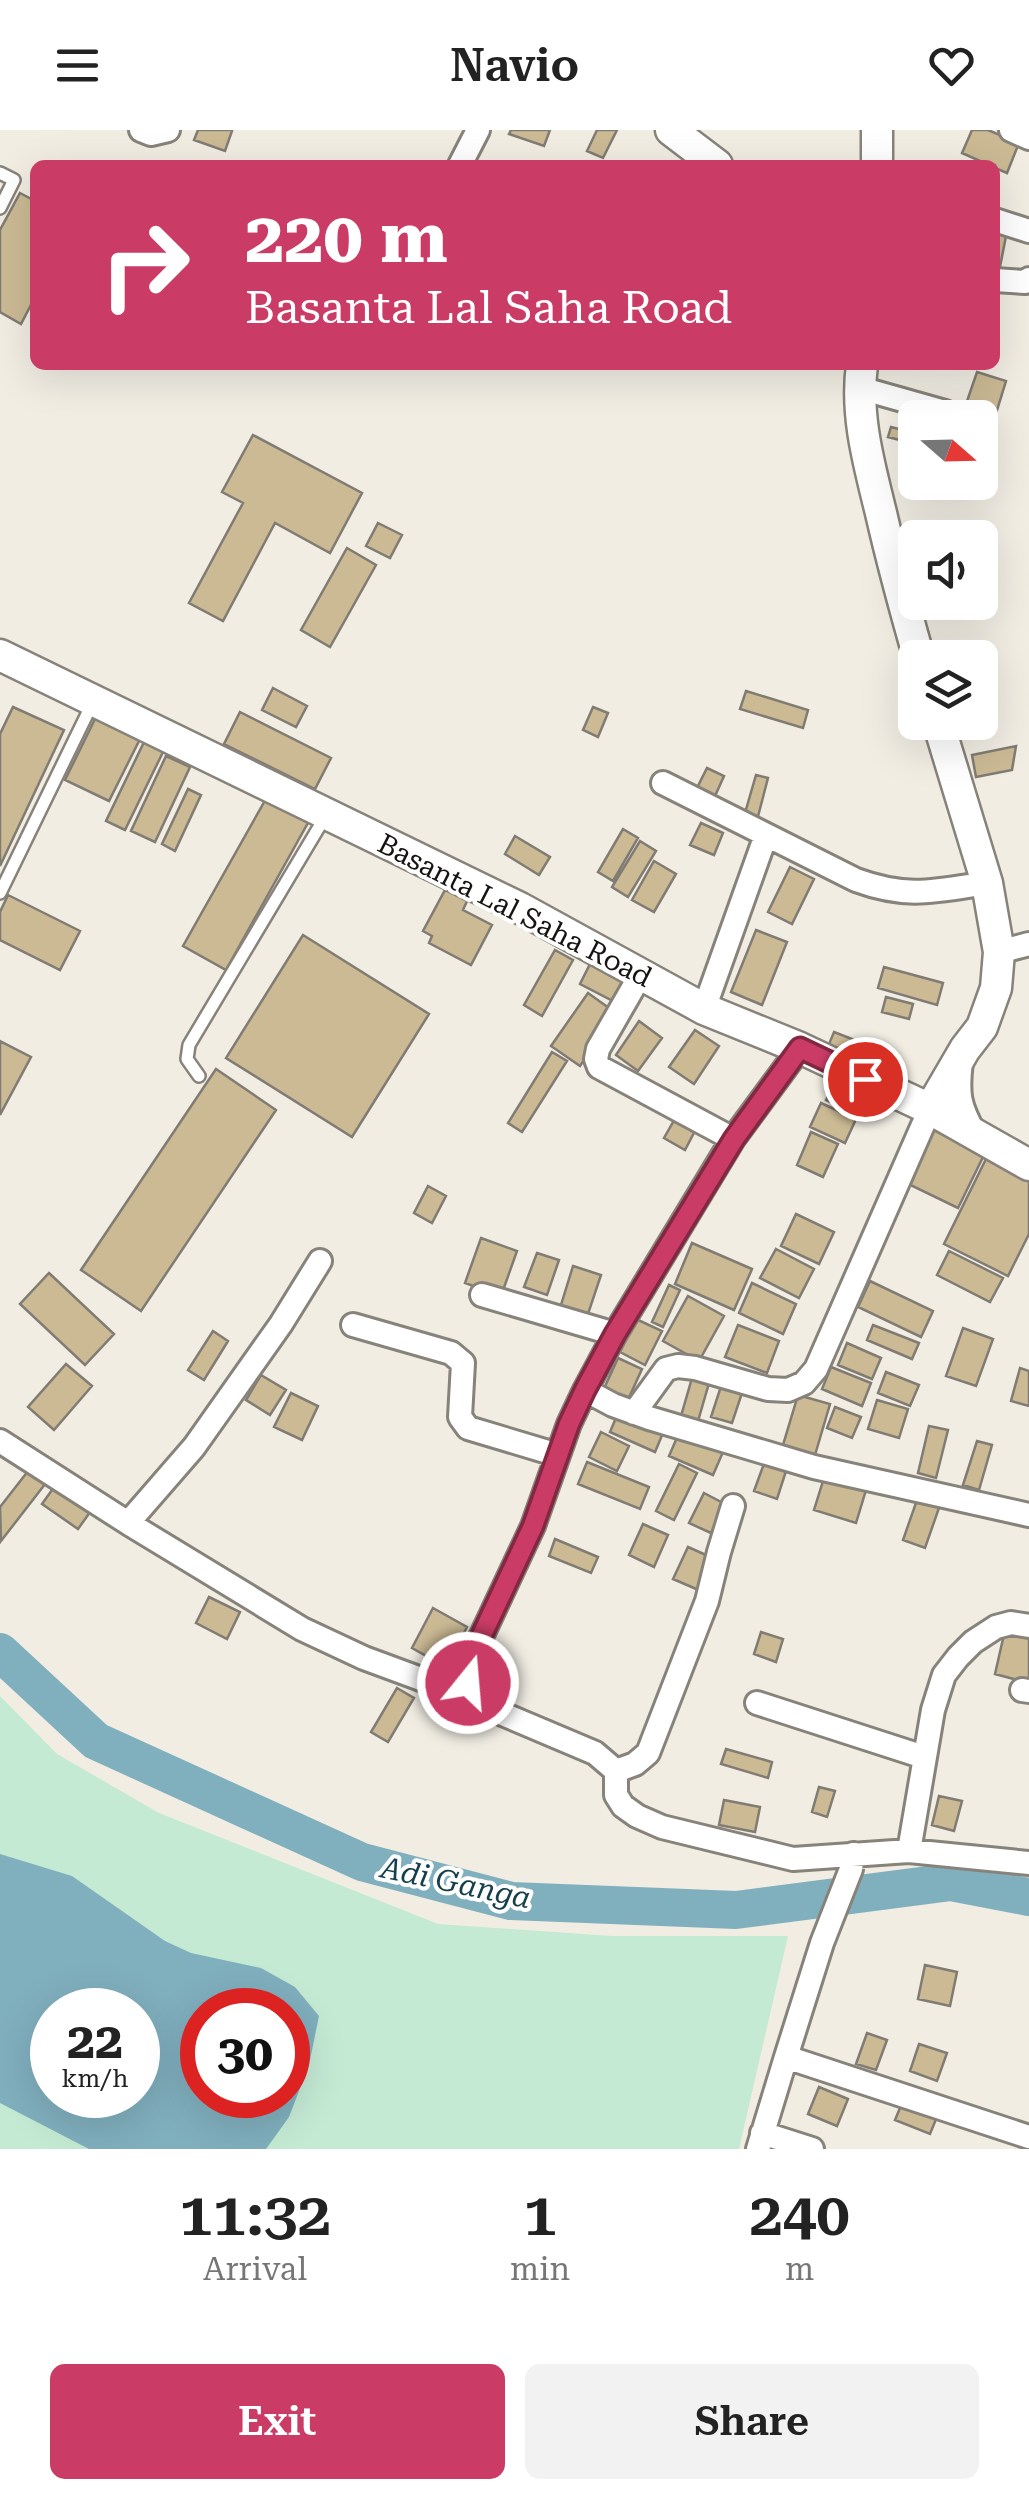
<!DOCTYPE html>
<style>
body{margin:0;font-family:"Roboto Serif",serif;background:#f2f2f2;color:#222;height:100vh;display:flex;flex-direction:column;font-size:38px;white-space:nowrap}
*{box-sizing:border-box;margin:0}
p{font-size:32px;color:#767676}
.icon{flex:none;width:55px;height:55px;fill:none;stroke:currentColor;stroke-width:2;stroke-linecap:round;stroke-linejoin:round}
.map{position:relative;height:2019px;overflow:hidden}
.panel{display:flex;flex-direction:column;background:#fff;flex:1}
.panel>*{flex:none}
.guide{position:absolute;left:30px;top:30px;width:970px;height:210px;border-radius:15px;box-shadow:0 10px 40px #0002;background:#ca3c66;color:#fff;overflow:hidden}
.needle{width:65px;rotate:110deg}
.buttons{position:absolute;left:898px;top:270px;display:grid;gap:20px}
.buttons a{display:grid;place-items:center;width:100px;height:100px;border-radius:15px;background:#fff;box-shadow:0 10px 40px #0002;font-size:50px}
.speed{position:absolute;left:30px;top:1858px;display:flex;gap:20px;font-size:50px;font-weight:700;text-align:center}
.speed>*{display:grid;place-content:center;width:130px;height:130px;border-radius:50%;background:#fff;box-shadow:0 10px 40px #0002;line-height:1}
.speed small{font-size:25px;font-weight:400}
.speed .limit{border:15px solid #d22;background:#fff;color:#111}
.pin{position:absolute;display:grid;place-items:center;width:85px;height:85px;color:#fff;margin:-42px;border:5px solid #fff;border-radius:50%;box-shadow:0 2px 10px #0007}
.me{position:absolute;width:110px;margin:-55px;rotate:17deg;stroke-linejoin:round;filter:drop-shadow(0 0 8px #0008)}
.turn{display:flex;align-items:center;gap:35px;height:210px;padding:0 50px;font-size:45px}
.turn .icon{width:130px;height:130px;stroke-width:2.5}
.turn b{display:block;font-size:70px;line-height:85px}
.eta{display:flex;justify-content:space-evenly;align-items:center;height:170px;text-align:center}
.eta b{font-size:60px;font-weight:600;line-height:70px}
.action{display:flex;gap:20px;margin-top:auto;padding:20px 50px}
.action a{flex:1;height:115px;border-radius:15px;background:#ca3c66;color:#fff;font-size:40px;font-weight:600;line-height:115px;text-align:center}
.action a+a{background:#f2f2f2;color:#222}
header{display:flex;justify-content:space-between;align-items:center;height:130px;padding:0 50px;background:#fff;font-size:45px;font-weight:600}
.map>svg:first-child{display:block}
</style>
<header><svg class="icon" aria-label="menu" viewBox="0 0 24 24"><path d="M4 6h16M4 12h16M4 18h16"/></svg>Navio<svg class="icon" aria-label="heart" viewBox="0 0 24 24"><path d="M12 20l-8-8c-3-5 5-10 8-4 3-6 11-1 8 4z"/></svg></header>
<div class="map">
<svg width="1029" height="2019" viewBox="0 0 1029 2019">
<rect width="100%" height="100%" fill="#f1ede3"/>
<path fill="#c4ead4" fill-rule="evenodd" d="M0,1566l57,58 102,59 279,111 174,12h176l-49,213h-739zM52,1880h86v85h-86zM202,1880h86v85h-86z"/>
<path fill="#80afbe" fill-rule="evenodd" d="M0,1724l72,22 93,65 26,12 70,15 34,19 24,29 -10,49 -20,52 -23,32h-177l-89,-46zM52,1880h86v85h-86zM202,1880h86v85h-86z"/>
<g fill="none" stroke-linecap="round" stroke-linejoin="round">
<path stroke="#80afbe" stroke-width="38" d="M0,1522l96,89 266,121 149,39 225,9 215,-28 78,15"/>
</g>
<path fill="#cbba94" stroke="#807c73" stroke-width="2.5" d="M198,0h32l2,1 -7,20 -31,-11z
M511,0h39l-6,16 -35,-12z
M597,0h20l-14,28 -16,-7z
M972,0h16l31,13 -12,30 -12,-5v-3h-6l-27,-12z
M20,63l15,8v96l-14,27 -21,-12v-82z
M995,94l13,2 -9,46h-4z
M977,242l29,9 -12,39 -30,-10z
M891,297l24,6v11l-27,-7z
M253,305l109,58 -32,60 -55,-30 -52,98 -34,-18 54,-100 -21,-11z
M378,393l24,12 -12,23 -24,-12z
M347,418l29,17 -46,82 -29,-17z
M273,558l34,18 -11,21 -34,-17z
M746,561l62,19 -5,18 -63,-19z
M13,577l51,23 -64,136v-132z
M593,577l15,6 -10,24 -15,-7z
M240,582l91,46 -16,31 -91,-45z
M96,587l44,22 -31,62 -44,-21z
M145,610l19,10 -39,80 -19,-9z
M1016,616l-4,24 -36,7 -4,-22z
M166,626l24,11 -35,75 -24,-11z
M707,638l17,8 -9,20 -18,-8z
M756,645l12,3 -12,46 -13,-4z
M188,659l13,6 -26,56 -13,-7z
M267,667l42,24 -83,149 -43,-24z
M701,693l22,10 -9,22 -24,-10z
M623,699l15,9 -25,43 -15,-9z
M515,706l35,21 -11,18 -34,-21z
M640,711l16,10 -28,46 -16,-10z
M654,731l22,13 -22,38 -22,-12z
M790,737l24,12 -22,45 -24,-12z
M445,760l22,11 -4,9 29,15 -21,40 -42,-22 3,-7 -9,-5z
M8,765l72,36 -20,39 -60,-30v-28z
M756,800l31,12 -25,63 -31,-13z
M303,805l126,79 -77,123 -126,-79z
M555,820l18,10 -31,56 -18,-11z
M592,830l33,17 -12,24 -33,-17z
M884,837l59,16 -6,22 -59,-17z
M588,863l28,20 -36,53 -29,-20z
M886,867l27,7 -4,15 -27,-7z
M639,891l23,17 -24,33 -22,-16z
M695,900l24,16 -25,38 -25,-17z
M834,902l18,7 -7,17 -18,-7z
M0,911l31,16 -31,58z
M552,922l15,9 -45,71 -14,-9z
M216,939l60,41 -135,201 -60,-41z
M835,951l21,10 -9,18 -21,-9z
M821,973l35,16 -11,24 -35,-16z
M676,987l20,12 -11,21 -21,-12z
M927,997l57,28 -26,53 -58,-28z
M811,1002l27,12 -15,33 -26,-12z
M988,1025l41,21v58l-21,42 -64,-32z
M428,1056l18,10 -14,27 -18,-10z
M796,1084l38,18 -15,32 -38,-18z
M481,1108l36,13 -16,45 -36,-13z
M692,1113l60,26 -18,41 -59,-26z
M776,1119l38,20 -15,29 -39,-20z
M949,1121l54,27 -13,24 -53,-27z
M537,1123l22,7 -12,35 -23,-8z
M573,1136l28,9 -13,39 -27,-9z
M49,1143l65,61 -29,31 -65,-61z
M870,1151l63,30 -12,26 -63,-30z
M752,1153l44,21 -13,30 -44,-21z
M669,1155l11,5 -17,37 -11,-5z
M688,1166l36,20 -25,45 -36,-20z
M636,1189l26,12 -17,34 -25,-13z
M738,1195l41,16 -12,32 -42,-16z
M873,1195l46,18 -7,16 -45,-19z
M963,1198l30,11 -17,47 -30,-10z
M213,1201l15,10 -24,39 -16,-10z
M847,1213l34,15 -9,21 -34,-14z
M618,1228l24,11 -16,35 -24,-11z
M66,1234l26,22 -38,44 -26,-23z
M831,1237l40,16 -9,23 -40,-17z
M1020,1238l9,3v35l-18,-5z
M886,1242l33,13 -9,21 -32,-13z
M261,1245l25,15 -16,25 -24,-15z
M692,1248l17,5 -13,45 -17,-5z
M723,1250l21,7 -12,36 -21,-6z
M291,1263l27,13 -16,34 -28,-13z
M798,1265l32,9 -15,51 -32,-10z
M877,1270l31,9 -9,29 -31,-9z
M835,1277l26,10 -9,21 -25,-10z
M618,1283l45,20 -8,19 -45,-20z
M929,1296l19,4 -12,48 -18,-5z
M601,1302l28,14 -12,25 -28,-14z
M679,1303l44,19 -10,23 -44,-19z
M977,1311l15,4 -13,45 -16,-5z
M765,1331l22,7 -10,31 -23,-8z
M587,1332l62,25 -9,22 -62,-25z
M679,1334l18,9 -23,47 -18,-9z
M32,1336l17,13 -48,62 -1,-34z
M824,1348l42,12 -10,33 -42,-13z
M57,1353l36,25 -15,21 -36,-25z
M704,1363l21,11 -14,29 -22,-10z
M918,1367l22,8 -15,43 -22,-8z
M643,1394l25,11 -14,32 -25,-12z
M555,1409l43,18 -7,16 -42,-17z
M688,1417l27,12 -14,32 -28,-12z
M209,1467l31,15 -13,27 -31,-16z
M433,1478l34,19 -21,40 -34,-19z
M1005,1500l24,6v47l-34,-9z
M761,1502l22,7 -7,23 -22,-8z
M397,1558l17,10 -26,44 -17,-10z
M726,1619l46,13 -4,16 -47,-14z
M819,1657l16,4 -8,26 -15,-5z
M939,1666l23,5 -8,30 -22,-6z
M724,1670l36,7 -5,25 -36,-7z
M925,1835l32,7 -7,34 -32,-7z
M867,1903l20,7 -11,30 -20,-6z
M919,1914l28,9 -10,28 -27,-10z
M819,1957l29,12 -11,27 -29,-12z
M904,1968l35,14 -9,22 -35,-14z"/>
<g fill="none" stroke-linecap="round" stroke-linejoin="round">
<g stroke="#87837a" stroke-width="16">
<path id="lane" d="M0,43l14,7 -14,28
M0,763l92,-189
M199,946l-12,-17 2,-14 136,-228"/>
</g>
<g stroke="#87837a" stroke-width="28">
<path id="street" d="M141,0l10,4 17,-4
M1011,0l18,8
M460,35l18,-35
M995,90l34,11
M995,150l30,2 4,-3
M860,258l85,24
M663,653l193,97c52,19 79,11 131,3
M999,822l30,-8
M641,844l-43,75 -2,10 3,8 134,72
M704,879l62,-174
M800,918l-67,91 -118,195 -30,56 -16,34 -36,102 -66,141c1,21 6,31 24,42l104,44 21,18v24l7,11 14,10 25,11 131,32 116,-8 120,12
M961,932c-4,32 -2,44 14,72
M482,1165l133,39
M353,1195l98,28 12,10 -3,54 8,11 90,27
M585,1260l28,15 36,13 165,49 215,48
M634,1283l32,-44 12,-3 17,2 73,21 20,1 16,-7 12,-14 114,-260
M0,1311l128,82 174,106 62,29 111,41
M128,1393l66,-76 87,-123 39,-63
M1022,1560l7,1
M757,1573l167,54
M616,1641l19,-7 13,-11 59,-152 12,-49 14,-46
M909,1721l24,-141 11,-35 14,-18 15,-15 23,-15 15,-4 18,3
M786,1927l36,-114 29,-74 2,-15
M762,2003l50,16
M758,2019l28,-92 243,80"/>
</g>
<g stroke="#87837a" stroke-width="35">
<path id="secondary" d="M671,0l46,35
M877,0v35
M862,235c-7,50 7,99 19,148 11,48 24,96 38,145
M0,525l520,253 184,101 96,39 130,61 99,56
M930,979l35,-60 17,-22 14,-39 3,-36 -12,-69 -49,-161"/>
</g>
<use href="#lane" stroke="#fff" stroke-width="11"/>
<use href="#street" stroke="#fff" stroke-width="22"/>
<use href="#secondary" stroke="#fff" stroke-width="30"/>
</g>
<g fill="none" stroke-linecap="round" stroke-linejoin="round">
<g stroke="#832742" stroke-width="25">
<path id="route" d="M468,1553l-1,-16 66,-141 36,-102 16,-34 30,-56 119,-195 66,-91 65,31"/>
</g>
<use href="#route" stroke="#ca3c66" stroke-width="18"/>
</g>
<g text-anchor="middle" stroke-width="8" stroke-linejoin="round" paint-order="stroke">
<g font-size="28" fill="#151411" stroke="#fff">
<text transform="translate(515 780) rotate(27)" y="10">Basanta Lal Saha Road</text>
</g>
<g font-size="30" font-style="italic" fill="#143f4b" stroke="#fff">
<text transform="translate(456 1753) rotate(12)" y="10">Adi Ganga</text>
</g>
</g>
</svg>
<div class="buttons">
<a><svg class="needle" viewBox="-14 -14 28 28"><path d="M0-13l5 13h-10z" fill="#e53935"/><path d="M0 13l5-13h-10z" fill="#767676"/></svg></a>
<a><svg class="icon" aria-label="sound" viewBox="0 0 24 24"><path d="M4 9h4l5-4v14l-5-4H4zM17 9q2 3 0 6"/></svg></a>
<a><svg class="icon" aria-label="layers" viewBox="0 0 24 24"><path d="M12 4l9 5-9 5-9-5zM3 14l9 5 9-5"/></svg></a>
</div>
<div class="speed"><div>22<small>km/h</small></div><div class="limit">30</div></div>
<div class="pin" style="left:865px;top:949px;background:#d93025"><svg class="icon" aria-label="arrive" viewBox="0 0 24 24"><path d="M6 21V4h12l-3 4 3 4H6"/></svg></div>
<svg class="me" style="left:468px;top:1553px" viewBox="-20 -20 40 40"><circle r="17" fill="#ca3c66" stroke="#fff" stroke-width="3"/><path d="M0-11L8 9 0 5-8 9z" fill="#fff"/></svg>
<div class="guide">
<div class="turn"><svg class="icon" aria-label="right" viewBox="0 0 24 24"><path d="M7 20v-9h11M14 6l5 5-5 5"/></svg><div><b>220 m</b>Basanta Lal Saha Road</div></div>
</div>
</div>
<section class="panel">
<div class="eta">
<div><b>11:32</b><p>Arrival</p></div>
<div><b>1</b><p>min</p></div>
<div><b>240</b><p>m</p></div>
</div>
<div class="action"><a>Exit</a><a>Share</a></div>
</section>
